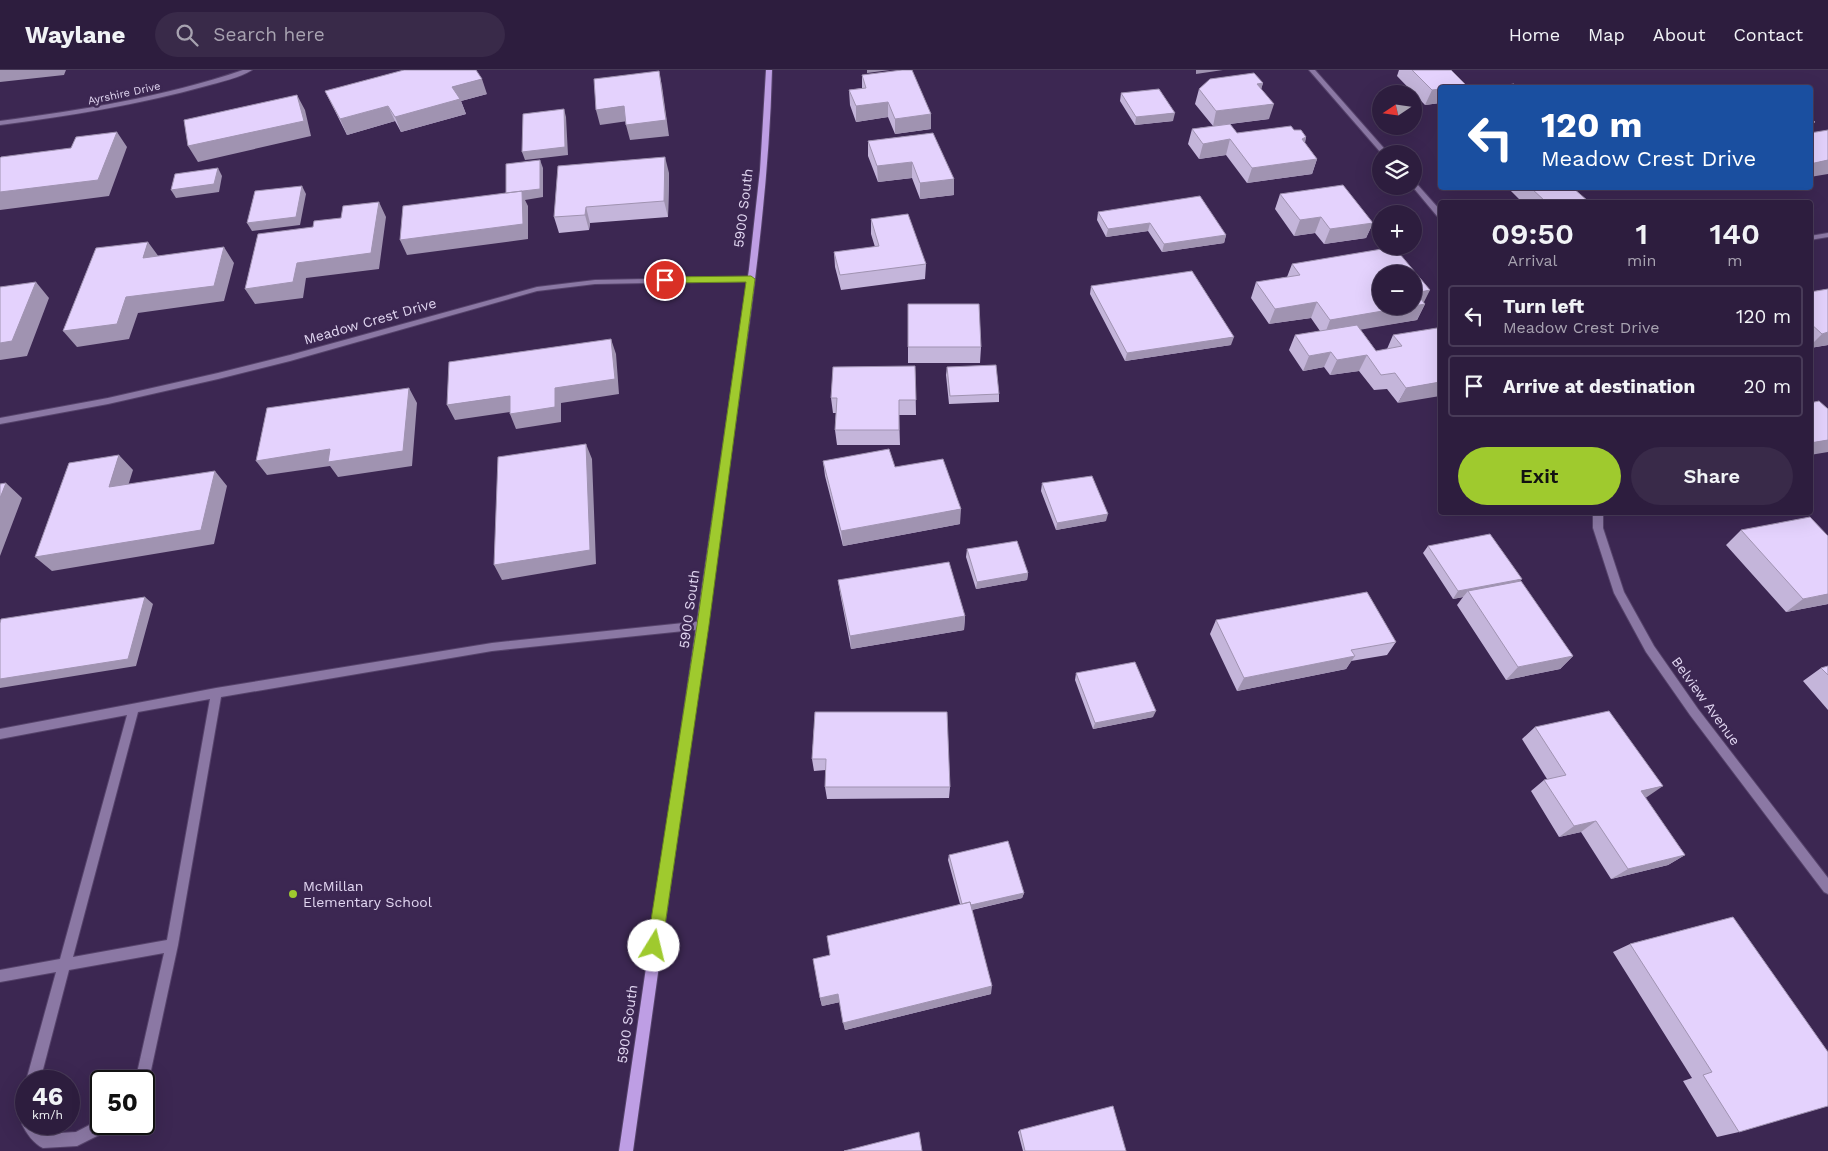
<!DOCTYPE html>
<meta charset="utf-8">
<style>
body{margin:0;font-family:"Work Sans",sans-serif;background:#392a49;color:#f1f3f6;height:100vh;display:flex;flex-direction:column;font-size:19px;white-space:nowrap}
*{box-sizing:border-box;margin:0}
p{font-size:16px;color:#a7a2b0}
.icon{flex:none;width:28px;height:28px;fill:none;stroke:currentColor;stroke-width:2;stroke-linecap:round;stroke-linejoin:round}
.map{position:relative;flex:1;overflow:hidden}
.panel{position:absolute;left:1438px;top:130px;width:375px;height:315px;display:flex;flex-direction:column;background:#2d1d3e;border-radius:5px;box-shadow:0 5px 20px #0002,0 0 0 1px #483b58}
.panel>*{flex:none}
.guide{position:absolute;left:1438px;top:15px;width:375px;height:105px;border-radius:5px;box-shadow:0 5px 20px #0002,0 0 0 1px #483b58;background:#1a4fa0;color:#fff;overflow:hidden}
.needle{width:32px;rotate:257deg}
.buttons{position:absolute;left:1372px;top:15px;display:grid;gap:10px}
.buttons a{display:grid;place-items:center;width:50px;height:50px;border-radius:50%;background:#2d1d3e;box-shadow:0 5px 20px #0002,0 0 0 1px #483b58;font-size:25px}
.speed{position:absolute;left:15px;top:1000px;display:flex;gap:10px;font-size:25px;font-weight:700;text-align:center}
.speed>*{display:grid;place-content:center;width:65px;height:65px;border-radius:50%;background:#2d1d3e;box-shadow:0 5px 20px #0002,0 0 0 1px #483b58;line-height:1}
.speed small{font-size:12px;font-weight:400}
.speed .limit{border:2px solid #111;border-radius:8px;background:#fff;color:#111}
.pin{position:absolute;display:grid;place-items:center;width:42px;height:42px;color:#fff;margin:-21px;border:2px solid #fff;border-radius:50%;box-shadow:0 1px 5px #0007}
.me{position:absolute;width:55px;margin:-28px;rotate:9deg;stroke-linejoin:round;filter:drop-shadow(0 0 4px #0008)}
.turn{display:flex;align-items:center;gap:18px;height:105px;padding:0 20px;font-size:22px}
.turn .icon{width:65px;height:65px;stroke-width:2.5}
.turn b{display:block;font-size:35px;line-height:42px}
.eta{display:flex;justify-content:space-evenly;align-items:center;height:85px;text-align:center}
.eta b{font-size:30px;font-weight:600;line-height:35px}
.cta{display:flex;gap:10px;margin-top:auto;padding:10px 20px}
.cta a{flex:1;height:58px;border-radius:30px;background:#9fca2e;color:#111;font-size:20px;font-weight:600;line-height:58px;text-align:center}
.cta a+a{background:#392a49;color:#f1f3f6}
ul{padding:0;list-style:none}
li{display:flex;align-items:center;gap:15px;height:62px;margin:0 10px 8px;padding:0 10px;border:2px solid #483b58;border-radius:5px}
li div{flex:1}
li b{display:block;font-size:19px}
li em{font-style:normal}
header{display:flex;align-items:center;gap:30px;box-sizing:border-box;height:70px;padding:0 25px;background:#2d1d3e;border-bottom:1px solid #483b58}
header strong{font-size:24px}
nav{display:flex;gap:28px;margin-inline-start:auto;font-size:18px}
.search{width:350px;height:45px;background:#392a49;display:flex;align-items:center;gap:12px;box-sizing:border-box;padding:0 18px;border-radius:28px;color:#a7a2b0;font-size:19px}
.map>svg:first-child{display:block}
</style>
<header>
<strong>Waylane</strong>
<div class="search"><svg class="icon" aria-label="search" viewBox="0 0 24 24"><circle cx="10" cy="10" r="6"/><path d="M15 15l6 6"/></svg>Search here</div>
<nav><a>Home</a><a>Map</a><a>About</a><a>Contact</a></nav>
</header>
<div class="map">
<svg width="1828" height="1081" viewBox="0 0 1828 1081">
<rect width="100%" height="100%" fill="#3c2752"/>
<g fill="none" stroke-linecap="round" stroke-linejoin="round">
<g stroke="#56436b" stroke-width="2">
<path id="lane" d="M703,551l4,1 1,3 -1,3 -4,1 -211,22 -271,46 -43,248 -28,130 -5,11 -1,-5h-11l4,-8 27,-120 -95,17 -29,111h-14l30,-109 -56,10v-12l60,-11 67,-244 -127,24v-10l216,-41 276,-45zM210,629l-43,241 -94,17 65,-245z
M26,1048v6h12l8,10 30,-2 25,-13v5h12l-2,5 -34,17 -34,2c-9,-4 -17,-15 -21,-24z"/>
</g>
<g stroke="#56436b" stroke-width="2">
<path id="street" d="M243,0h9c-12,8 -32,12 -46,16 -68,19 -137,30 -206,39v-4c82,-11 164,-24 243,-51z
M1309,0h6l74,84h-7z
M1414,112l2,1 24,27v6h-3l-25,-30h2z
M1828,163v4l-18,3v-4z
M751,207l4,2 -1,2 -159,3 -58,7 -247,70 -72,18 -110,25 -108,20v-6l108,-20 110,-25 72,-18 247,-68 58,-7z
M1593,442h10v16l21,64 30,54 44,63 130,169v16l-4,-2 -134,-177 -44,-63 -32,-59 -21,-65z"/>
</g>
<g stroke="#56436b" stroke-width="2">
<path id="secondary" d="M766,0h6c-2,83 -11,166 -22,248l-117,833h-14l130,-882 11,-99z"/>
</g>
<use href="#lane" fill="#8b78a4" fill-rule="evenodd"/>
<use href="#street" fill="#8b78a4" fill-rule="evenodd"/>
<use href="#secondary" fill="#be9ee4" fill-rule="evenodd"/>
</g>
<path fill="#c4b5da" d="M1399,0h52l-11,18v15l-15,2 -28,-29z
M862,5l69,39v15l-36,5 -7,-17 -32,5 -6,-17 -1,-15 13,-2z
M1263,13l-2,6 8,30 -39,5 7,9 57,-3 12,7 -1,6 12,16 -5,15 -65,9 -21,-28 -27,4 -11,-15 4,-15 21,-3 -18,-22 4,-15z
M325,21l162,3 -26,7 5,13 -65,18 -6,-11 -48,14z
M1121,23l52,28 -38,4 -15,-24z
M933,63l21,62 -34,4 -8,-21 -34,4 -10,-26v-15z
M669,103l-1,44 -78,6 -1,7 -30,3 -5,-16z
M1508,118h65l14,14h-65z
M1280,124l93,29 -7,15 -42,6 -9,-11 -21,3 -19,-27z
M1098,142l128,23 -2,8 -62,9 -14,-21 -42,6 -9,-17z
M871,149l55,45 -1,15 -84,11 -6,-23 -1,-15 41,-5 -4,-13z
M1292,194l132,39 1,1 -8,16 -57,9 16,22 11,-2 6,-14 47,-3 -42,71 -11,-14 -13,1 -15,-19 -29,4 -6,-8 -21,4 -14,-21 6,-15 25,-4 -9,-13 -42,6 -18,-26 5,-16 31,-5z
M1091,216l140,59 -106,16 -35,-67z
M1828,219v56l-18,3v-56z
M908,234l73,43 -1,16h-72z
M915,296l1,49h-17l1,30h-63l-2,-15 1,-17h-3l-2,-15z
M947,297l52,27v8l-50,2 -3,-29z
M823,391l72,6 65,57 -117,22 -18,-70z
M1042,413l64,38 -50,9 -15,-39z
M1741,460l87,74 -42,8 -60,-67z
M1428,476l92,35 53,75 -13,13 -54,11 -49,-75 6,-8 -10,2 -30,-46z
M967,479l61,24 -1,7 -51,9 -10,-32z
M838,510l127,36 -1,14 -113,19 -11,-56z
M1216,550l180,22 -9,13 -36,6 -5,8 -109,22 -27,-57z
M1828,596v44l-25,-29 18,-13z
M1076,603l77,44 -60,12 -18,-49z
M815,642l135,75 -1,11 -122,1 -2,-12 1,-17 -12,1 -2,-12z
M1535,657l112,70 -2,1 40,57 -17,10 -57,14 -30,-47 -22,5 -28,-46 13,-11 3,-1 -25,-40z
M949,785l75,38 -2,5 -50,12 19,84 -146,36 -5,-28 -18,4 -2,-8 10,-43 130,-51 -12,-44z
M1733,847l6,215 -22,5 -34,-56 9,-3 -79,-126 17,-8z
M1020,1060l106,21h-103l-5,-19z"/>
<path fill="#a093b1" d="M0,0h66l-2,5 -64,7z
M867,0h23l-23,3z
M1196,0h27l-27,4z
M659,1l3,15 7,50 -39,4 -4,-15z
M482,9l5,15 -26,7 5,13 -65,18 -6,-15 57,-30z
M1263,13l-5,16 -1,-15z
M1440,19v14l-15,2 7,-15z
M297,25l8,15 6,26 -113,26 -10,-16z
M888,32v15l-32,5v-16z
M1274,34l-5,15 -56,7 3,-15z
M388,36l7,15 -48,14 -7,-16z
M624,36l4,15 -28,4 -4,-15z
M564,39l2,8 2,38 -43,5 -3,-8z
M1175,43l-2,8 -38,4 1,-8z
M931,44v15l-36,5v-15z
M1810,52h5l-5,6z
M117,62l10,15 -18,49 -109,14v-18z
M1306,67l-5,16 1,-14z
M1230,69l-4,16 -27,4 4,-15z
M665,87l4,16 -1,44 -4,-16z
M1317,89l-5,15 -65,9 5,-15z
M540,90l3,8v29l-18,3 3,6v33l-121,16 -7,-15 122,-48z
M1828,90v14l-18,3v-13z
M912,92v16l-34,4 -1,-16z
M218,98l4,8 -3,16 -43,6 -5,-8z
M954,109v16l-34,4v-16z
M302,116l4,8 -6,31 -48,6 -5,-8z
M1580,118h15l-16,2z
M379,132l7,15 -7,52 -73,9 -3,20 -48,6 -10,-15 52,-26z
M586,137l4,16 -1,7 -4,-15z
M1321,147l-6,16 -21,3 6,-16z
M1150,153l-2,8 -42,6 2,-8z
M1373,153l-7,15 -42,6 6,-15z
M1226,165l-2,8 -62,9 2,-8z
M148,172l11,15 -16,1z
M224,177l10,16 -10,38 -86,12 -9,26 -52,8 -14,-16 63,-34z
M36,212l13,16 -22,58 -27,4v-17z
M1430,220l-7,14h2l-8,16 -93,16 6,-16 86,-27z
M1317,232l-6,16 -42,6 6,-15z
M1828,262v13l-18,3v-2l12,-12z
M1234,267l-3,8 -106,16 2,-8z
M611,269l5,15 3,40 -58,9v19l-45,7 -6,-15 45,-26z
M1331,282l-7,15 -21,4 6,-15z
M1367,285l-8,16 -29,4 7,-15z
M1440,312v14l-42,7 8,-15z
M409,318l8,15 -5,63 -74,11 -8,-11 -63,9 -11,-14z
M510,326l6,15 -61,9 -8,-15z
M1828,370v12l-18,3v-12z
M586,374l6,15 4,105 -94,16 -8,-15z
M119,385l14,15 -10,32 -14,-15z
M215,401l12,15 -13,58 -162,27 -17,-14z
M6,413l16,15 -22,58v-58z
M961,439l-1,15 -117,22 -2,-15z
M1108,444l-2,7 -50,9 1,-7z
M1028,503l-1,7 -51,9 1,-7z
M1522,509l-6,7 -48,5 -5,6 -10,2 5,-8z
M1828,524v10l-42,8 17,-13z
M145,527l8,7 -17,62 -136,22v-9z
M965,546l-1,14 -113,19 -1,-13z
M1355,586l-9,13 -109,22 7,-13z
M1573,586l-13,13 -54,11 12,-13z
M1156,641l-3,6 -60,12 2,-6z
M1663,716l-16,11 -22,5 16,-11z
M1596,751l-15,11 -22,5 15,-11z
M1685,785l-17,10 -57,14 17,-10z
M1024,823l-2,5 -60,14v-5z
M992,916l-1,8 -146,36 -2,-7z
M838,924l2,8 -18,4 -2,-8z"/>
<path fill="#e4d2fd" stroke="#a093b1" d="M404,0h72l6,9 -30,8 8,12 -65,18 -7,-11 -48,13 -15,-28z
M902,0h10l19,44 -36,5 -7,-17 -32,4 -7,-16 17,-2 -4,-13z
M1412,0h39l16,16 -15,2h-12v1l-8,1z
M659,1l7,49 -40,5 -2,-19 -28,4 -2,-31z
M1254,3l9,10 -6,1 17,20 -58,7 -17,-22 11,-10z
M1514,14l4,4h-29z
M1159,19l16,24 -39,4 -15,-24z
M297,25l7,26 -116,25 -4,-26z
M564,39l1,38 -43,5 1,-38z
M1810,48l5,4h-5z
M1230,54l7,9 54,-7 3,4h7l5,7 -4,2 15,20 -65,9 -22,-29 -27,5 -11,-15z
M1828,60v30l-18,4v-31z
M117,62l-19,48 -98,12v-34l1,-1 70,-9 5,-11z
M933,63l21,46 -34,4 -8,-21 -35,4 -9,-25z
M665,87l-1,44 -78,6 -1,8 -31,2 4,-51z
M540,90v29l-34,4v-29z
M218,98l-4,16 -43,6 4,-16z
M1343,115l30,38 -43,6 -9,-12 -21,3 -20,-26z
M302,116l-6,31 -49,6 8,-32z
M1531,118h42l15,13 -8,1h-34z
M522,121l1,33 -123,16 3,-34z
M1200,126l26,39 -62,9 -14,-21 -42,6 -10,-17z
M379,132l-8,51 -74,10 -4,19 -48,7 13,-55 55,-7 1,-6 27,-3 2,-12z
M908,144l18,50 -86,11 -6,-23 45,-6 -8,-27z
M148,172l-5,16 81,-11 -10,39 -88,11 -9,27 -54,7 33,-83z
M1394,177l36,43 -14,3 9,11 -11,2v-32h-33v32h31l-82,14 -13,-18 -42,7 -19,-27 44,-7 -8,-11z
M1192,201l42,66 -107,16 -36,-67z
M36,212l-24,59 -12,2v-56z
M1828,219v43l-6,2 -12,-11v-31z
M908,234h71l2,43h-73z
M1357,255l19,26 26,-5 -9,-11 44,-7 3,4v50l-34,6 -11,-15 -14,2 -14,-20 -30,5 -6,-8 -22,4 -14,-21z
M611,269l4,40 -60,9v19l-45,7v-18l-63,9 2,-43z
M996,295l3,29 -49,2 -3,-29z
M915,296l1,34h-17v30h-64l2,-32h-6l2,-31z
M409,318l-6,63 -75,11 2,-13 -74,12 11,-53z
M1819,331l9,8v31l-18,3v-40z
M586,374l4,106 -96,15 4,-108z
M889,379l6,18 48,-8 18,50 -120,22 -18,-70z
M119,385l-10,32 106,-16 -14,59 -166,27 34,-94z
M1092,406l16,38 -51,9 -15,-40z
M6,413l-6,15v-14z
M1810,447l18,19v58l-25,5 -62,-69z
M1490,464l32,45 -64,12 -30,-45z
M1017,471l11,32 -51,9 -10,-33z
M949,492l16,54 -115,20 -12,-56z
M1521,511l52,75 -55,11 -50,-76z
M1367,522l29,50 -45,8 4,6 -111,22 -28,-58z
M145,527l-17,62 -128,20v-56l1,-4z
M1135,592l21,49 -61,12 -19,-50z
M1828,596v9l-7,-7z
M1609,641l54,75 -22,5 44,64 -57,14 -32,-48 -22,5 -30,-46 22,-5 -31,-48z
M815,642h132l3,75h-125l1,-28h-14z
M1008,771l16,52 -53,12 -1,-3 -8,2 -13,-49z
M970,832l22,84 -149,37 -5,-29 -18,4 -7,-39 17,-4 -3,-19z
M1733,847l95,135v54l-89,26 -36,-57 9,-3 -82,-128z
M1113,1036l13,45h-101l-5,-21z
M919,1062l3,19h-78z"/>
<path fill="#9fca2e" stroke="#67831e" d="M751,206l4,3 -46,346 -47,321 -3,5 -5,2 -4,-2 -3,-5 50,-321 49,-343 -81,1 -4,-3 4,-3z"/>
<circle fill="#9fca2e" stroke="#3c2752" stroke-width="2" cx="293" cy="824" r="5"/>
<g text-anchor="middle" stroke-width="5" stroke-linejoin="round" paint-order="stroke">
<g font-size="11" fill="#e1d6f1" stroke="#3c2752">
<text transform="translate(124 23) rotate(-12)" y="4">Ayrshire Drive</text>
</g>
<g font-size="14" fill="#e1d6f1" stroke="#3c2752">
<text transform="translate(743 138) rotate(-83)" y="5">5900 South</text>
<text transform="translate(370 251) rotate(-16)" y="5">Meadow Crest Drive</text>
<text transform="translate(689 539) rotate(-82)" y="5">5900 South</text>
<text transform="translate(1706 631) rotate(54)" y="5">Belview Avenue</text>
<text transform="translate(627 954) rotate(-82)" y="5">5900 South</text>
</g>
<g font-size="14" fill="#e1d6f1" stroke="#3c2752" text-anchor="start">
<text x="303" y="821">McMillan<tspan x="303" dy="16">Elementary School</tspan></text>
</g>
</g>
</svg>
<div class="buttons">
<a><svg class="needle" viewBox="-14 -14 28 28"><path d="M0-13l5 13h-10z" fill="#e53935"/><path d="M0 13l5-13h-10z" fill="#a7a2b0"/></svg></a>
<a><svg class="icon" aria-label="layers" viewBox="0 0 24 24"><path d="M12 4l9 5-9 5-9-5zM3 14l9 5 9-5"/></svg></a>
<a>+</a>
<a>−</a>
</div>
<div class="speed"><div>46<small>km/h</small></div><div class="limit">50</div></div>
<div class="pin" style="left:665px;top:210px;background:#d93025"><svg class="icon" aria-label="arrive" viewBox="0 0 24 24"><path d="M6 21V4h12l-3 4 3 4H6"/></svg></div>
<svg class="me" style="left:654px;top:876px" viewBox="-20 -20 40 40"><circle r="19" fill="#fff"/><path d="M0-13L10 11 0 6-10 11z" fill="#9fca2e"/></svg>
<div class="guide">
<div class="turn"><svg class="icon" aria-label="left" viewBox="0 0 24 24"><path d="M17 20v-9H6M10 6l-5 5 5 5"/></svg><div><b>120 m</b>Meadow Crest Drive</div></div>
</div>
<section class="panel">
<div class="eta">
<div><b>09:50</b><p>Arrival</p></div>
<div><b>1</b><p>min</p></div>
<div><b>140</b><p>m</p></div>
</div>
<ul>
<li><svg class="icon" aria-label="left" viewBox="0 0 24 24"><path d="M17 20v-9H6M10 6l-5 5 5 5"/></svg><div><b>Turn left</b><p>Meadow Crest Drive</p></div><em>120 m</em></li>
<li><svg class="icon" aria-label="arrive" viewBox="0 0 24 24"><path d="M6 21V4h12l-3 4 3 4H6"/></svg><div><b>Arrive at destination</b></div><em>20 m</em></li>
</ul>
<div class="cta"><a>Exit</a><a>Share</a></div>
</section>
</div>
